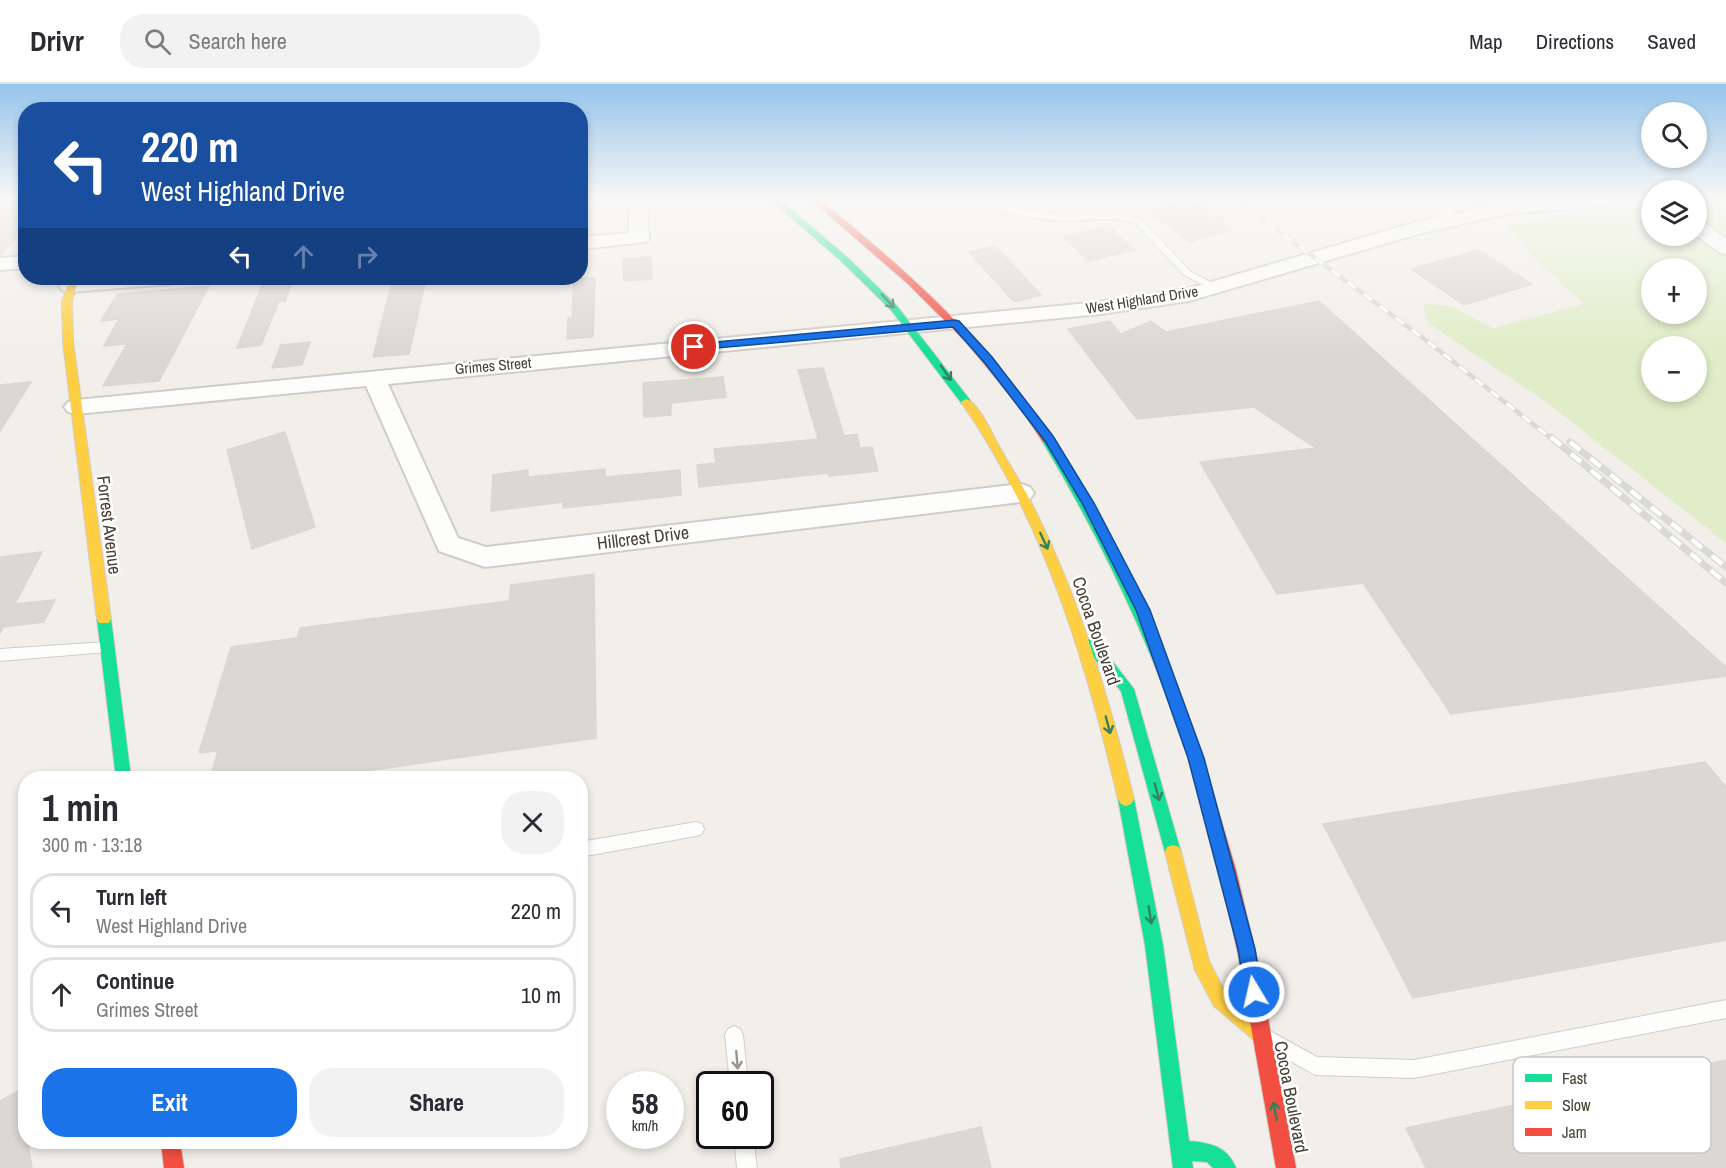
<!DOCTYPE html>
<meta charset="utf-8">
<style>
body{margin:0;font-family:"Archivo Narrow",sans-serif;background:#f2f2f3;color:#2b2b33;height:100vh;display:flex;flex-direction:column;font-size:22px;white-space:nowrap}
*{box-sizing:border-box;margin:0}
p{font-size:20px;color:#7c7c81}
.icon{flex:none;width:33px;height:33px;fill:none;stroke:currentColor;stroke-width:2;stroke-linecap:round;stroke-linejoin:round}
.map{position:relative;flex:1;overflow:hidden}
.sheet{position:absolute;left:18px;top:687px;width:570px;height:378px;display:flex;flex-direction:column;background:#fff;border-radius:24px;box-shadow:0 3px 9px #0003}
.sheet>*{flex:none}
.guide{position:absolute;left:18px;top:18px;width:570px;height:183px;border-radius:24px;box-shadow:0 3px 9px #0003;background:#1a4fa0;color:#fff;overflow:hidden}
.tools{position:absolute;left:1641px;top:18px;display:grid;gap:12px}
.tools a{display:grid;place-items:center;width:66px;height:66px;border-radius:50%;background:#fff;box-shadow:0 3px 9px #0003;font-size:30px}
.speed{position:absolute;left:606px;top:987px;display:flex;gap:12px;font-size:30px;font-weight:700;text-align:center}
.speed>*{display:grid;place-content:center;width:78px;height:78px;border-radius:50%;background:#fff;box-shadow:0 3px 9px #0003;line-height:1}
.speed small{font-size:15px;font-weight:400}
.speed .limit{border:3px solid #111;border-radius:9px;background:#fff;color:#111}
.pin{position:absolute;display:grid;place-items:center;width:51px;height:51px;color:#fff;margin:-26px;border:3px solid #fff;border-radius:50%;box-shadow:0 2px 6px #0007}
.me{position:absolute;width:66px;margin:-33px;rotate:351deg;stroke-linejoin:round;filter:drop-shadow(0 0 4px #0008)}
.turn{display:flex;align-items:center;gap:21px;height:126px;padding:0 24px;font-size:27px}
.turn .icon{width:78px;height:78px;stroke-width:2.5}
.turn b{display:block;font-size:42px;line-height:51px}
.lanes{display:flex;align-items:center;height:57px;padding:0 24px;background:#0003;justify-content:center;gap:30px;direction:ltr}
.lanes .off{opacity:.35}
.round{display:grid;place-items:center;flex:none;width:63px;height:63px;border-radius:24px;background:#f2f2f3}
.head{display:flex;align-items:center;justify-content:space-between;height:102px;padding:0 24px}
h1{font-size:36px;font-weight:800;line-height:45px}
.button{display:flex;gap:12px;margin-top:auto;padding:12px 24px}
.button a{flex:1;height:69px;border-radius:24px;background:#1a73e8;color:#fff;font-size:24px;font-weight:800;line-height:69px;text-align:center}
.button a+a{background:#f2f2f3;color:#2b2b33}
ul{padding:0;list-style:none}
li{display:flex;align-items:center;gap:18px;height:75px;margin:0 12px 9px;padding:0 12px;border:3px solid #e1e1e2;border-radius:24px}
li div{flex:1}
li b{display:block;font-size:22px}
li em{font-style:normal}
header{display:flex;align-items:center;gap:36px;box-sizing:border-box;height:84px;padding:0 30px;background:#fff;border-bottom:2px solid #e1e1e2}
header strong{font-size:28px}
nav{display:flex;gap:33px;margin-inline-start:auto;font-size:21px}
.search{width:420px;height:54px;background:#f2f2f3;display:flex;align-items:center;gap:15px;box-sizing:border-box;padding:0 21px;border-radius:24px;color:#7c7c81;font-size:22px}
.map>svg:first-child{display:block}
</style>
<header>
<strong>Drivr</strong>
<div class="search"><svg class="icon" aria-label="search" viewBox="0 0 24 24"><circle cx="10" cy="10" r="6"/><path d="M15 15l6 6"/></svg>Search here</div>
<nav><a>Map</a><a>Directions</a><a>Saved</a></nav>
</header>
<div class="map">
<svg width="1726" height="1084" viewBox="0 0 1726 1084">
<rect width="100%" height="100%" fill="#f2efea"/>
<path fill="#e0edc8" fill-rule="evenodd" d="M1697,115h29v41l-29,-22z
M1620,122l31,2 1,28h44l1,-3 29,22v288l-181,-142 -117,-78 -5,-20 30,4 40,21 91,-24 -43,-39 -35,-40zM1652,184h44v46h-44zM1652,262h44v46h-44z"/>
<path fill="#dbd8d3" stroke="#dad6d0" stroke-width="1.5" d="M0,115h26v26l-26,31z
M1189,116l42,30 -42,12 -41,-31z
M1108,142l27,24 -46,11 -26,-24z
M995,162l46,49 -27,7 -45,-50z
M1478,166l54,34 -68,21 -53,-36z
M651,173l1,22 -28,2 -1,-22z
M393,194h33l-17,76 -36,3z
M574,194h21l-2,59 -26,2 1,-21h4z
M293,195l-8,22h-6l-18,44 -24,3 27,-67z
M209,202l-50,95 -56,5 24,-42 -23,2 15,-27 -18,2 16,-27z
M1319,217l407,366v9l-275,38 -88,-131 -86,11 -77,-132 116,-14 -62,-41 -117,12 -69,-90 42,-8 11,13 30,-13 15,11z
M310,258l-8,23 -30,3 9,-23z
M823,284l21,68 13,-2 3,14 12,-1 6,24 -49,5v-3l-130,14 -2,-22 19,-2 -2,-14 104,-10 -20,-69z
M723,293l3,20 -55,6v12l-27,2 -1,-34z
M31,298l-31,49v-46z
M285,348l30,95 -63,22 -25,-99z
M605,385v8l75,-7 1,25 -118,13v-6l-72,9 2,-36 35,-5v7z
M42,468l-27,52 40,-4 -11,22 -41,5 -3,7v-77z
M594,490l2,164 -279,40h-107l8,-27 -19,2 32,-106 66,-9 3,-10 209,-27 2,-16z
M1705,678l21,25v153l-313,58 -90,-174z
M1726,976v108h-300l-20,-40z
M22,1005l4,53h2l4,26h-32v-67z
M981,1043l10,41h-150l-1,-9z"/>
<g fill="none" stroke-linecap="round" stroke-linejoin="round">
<g stroke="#d0cdc8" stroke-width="2">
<path id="lane" d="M970,115h13l33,10 50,6h64l12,5 48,51 29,16 -8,2 -27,-14 -48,-51c-20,-8 -45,-4 -66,-3 -23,0 -82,-8 -100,-22z
M1450,115h8l-6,16 -22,11h-6v-4l21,-10z
M1536,115h30l2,2c-7,5 -25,3 -32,-2z
M107,558l5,1 2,4 -2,4 -5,1 -107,9v-12z
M696,738l6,2 2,5 -2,5 -6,2 -116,21v-15z
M1726,916v18l-312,60 -99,-3 -51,-29 -3,-6 3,-6 6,-3 47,26 97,3z
M734,942l6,3 3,6 5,49h-18l-5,-49 3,-6z
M734,1052h19l4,32h-20z"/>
</g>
<g stroke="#d0cdc8" stroke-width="4">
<path id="street" d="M629,115h18l2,39 -3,4 -66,7v-12l49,-4z
M1554,115h98v10l-53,-3 -93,8 -88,20 -229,67 -89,13 -712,70 70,154 28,9 535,-63 9,3 4,6 -4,6 -9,3 -536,65 -46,-16 -73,-165 -290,28 -8,-2 -4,-5 4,-5 8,-2 1024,-98 87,-13 226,-66 93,-21z
M1696,136l7,2 23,17v15l-7,-2 -23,-17z
M26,172v12l-26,2v-12z
M100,194h81l-3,4 -7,2 -102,8 -7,-2 -3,-4 3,-4z"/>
</g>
<g stroke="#d2ccc1" stroke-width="2">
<path id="fast" d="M770,115h9l68,58 50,49 73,94v4h-8l-71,-94 -50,-49z
M1047,351l4,1c61,98 111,201 148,310l-2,4 -5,2 -5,-2 -2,-4c-37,-108 -85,-209 -144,-307z
M104,530l5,1 2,4 20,159h-15l-19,-159 2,-4z
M1091,555l5,1 38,49 47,163 -2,5 -6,2 -6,-2 -2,-5 -44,-161 -35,-43 -2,-4 2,-4z
M1126,708l5,2 3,5 29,146 26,196c21,2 38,5 47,27h-23l-6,-6 -15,-1 1,7h-20l-28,-223 -27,-146 3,-5z"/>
</g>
<g stroke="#d2ccc1" stroke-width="2">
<path id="slow" d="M70,194h9l-7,23 1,41 38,277 -2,4h-10l-2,-4 -34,-277 -1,-41z
M966,315c13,4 26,35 33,47 13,23 27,45 38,68 44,90 73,188 97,285l-3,5 -5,2 -5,-2 -3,-5c-32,-138 -75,-280 -157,-397z
M1173,761l6,2 2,5 28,109 17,33 41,35 3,6 -3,6 -6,3 -6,-3 -41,-35 -19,-36 -30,-118 2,-5z"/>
</g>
<g stroke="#d2ccc1" stroke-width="2">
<path id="jam" d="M810,115h9c89,72 167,143 232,237v6h-8l-24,-36 -53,-64 -59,-59z
M1192,656l5,2 2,4 37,124 21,89 39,209h-20l-37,-209 -19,-89 -35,-124 2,-4z
M161,1058h19l4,26h-20z"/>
</g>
<use href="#lane" fill="#fdfdfc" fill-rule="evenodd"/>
<use href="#street" fill="#fdfdfc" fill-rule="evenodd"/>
<use href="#fast" fill="#16e098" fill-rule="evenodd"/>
<use href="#slow" fill="#ffcf43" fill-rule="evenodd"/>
<use href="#jam" fill="#f24e42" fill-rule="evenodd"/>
<g stroke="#d9d9d8" stroke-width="4.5">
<path id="rail-far1" d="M1192,115l36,24
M1235,115l188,139 129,101"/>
</g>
<g stroke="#d9d9d8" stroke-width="7">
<path id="rail" d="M1551,353l175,146
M1570,358l156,125"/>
</g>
<use href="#rail-far1" stroke="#fff" stroke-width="3" stroke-dasharray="10" stroke-linecap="butt"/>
<use href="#rail" stroke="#fff" stroke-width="4.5" stroke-dasharray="13" stroke-linecap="butt"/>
</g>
<defs><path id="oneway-shaft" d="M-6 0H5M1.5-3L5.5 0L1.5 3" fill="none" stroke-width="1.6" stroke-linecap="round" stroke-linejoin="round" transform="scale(1.5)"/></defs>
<g stroke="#35815d">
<use href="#oneway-shaft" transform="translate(888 217) rotate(47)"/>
<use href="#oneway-shaft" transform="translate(946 289) rotate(55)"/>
<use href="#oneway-shaft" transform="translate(1044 457) rotate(65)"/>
<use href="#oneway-shaft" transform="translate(1108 641) rotate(75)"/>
<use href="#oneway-shaft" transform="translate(1157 708) rotate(74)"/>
<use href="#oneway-shaft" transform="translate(1150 831) rotate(81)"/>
<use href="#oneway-shaft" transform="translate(1275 1027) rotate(-101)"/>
</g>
<use stroke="#9a968f" href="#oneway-shaft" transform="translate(737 976) rotate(85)"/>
<linearGradient id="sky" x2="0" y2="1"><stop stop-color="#95c4ec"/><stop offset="0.43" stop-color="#f9f8f6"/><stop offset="1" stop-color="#f9f8f6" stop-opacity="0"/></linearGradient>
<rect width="1726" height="267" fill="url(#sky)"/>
<path fill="#1a73e8" stroke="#114b97" stroke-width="1.5" d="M955,236l4,1 33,36 61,79 41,67 56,107 54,148 51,191 7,43 -2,6 -6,3 -7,-3 -2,-6 -7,-43 -50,-191 -52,-148 -54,-107 -37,-62 -61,-79 -31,-35 -259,23 -5,-3 5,-3z"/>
<g text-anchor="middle" stroke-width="5" stroke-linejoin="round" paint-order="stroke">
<g font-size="15" fill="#494135" stroke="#fff">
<text transform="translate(1142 216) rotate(-9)" y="5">West Highland Drive</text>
<text transform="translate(493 282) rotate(-5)" y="5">Grimes Street</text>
</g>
<g font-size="18" fill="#494135" stroke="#fff">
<text transform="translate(109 441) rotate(83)" y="6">Forrest Avenue</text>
<text transform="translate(643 454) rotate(-7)" y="6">Hillcrest Drive</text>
<text transform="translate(1096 547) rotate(71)" y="6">Cocoa Boulevard</text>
<text transform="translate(1291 1013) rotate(79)" y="6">Cocoa Boulevard</text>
</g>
</g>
<rect x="1513" y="973" width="198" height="96" rx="9" fill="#fff" stroke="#c8c6c2" stroke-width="1.5"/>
<rect x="1525" y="990" width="27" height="8" fill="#16e098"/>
<rect x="1525" y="1017" width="27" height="8" fill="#ffcf43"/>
<rect x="1525" y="1044" width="27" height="8" fill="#f24e42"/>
<g font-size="16" fill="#494135">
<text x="1562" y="1000">Fast</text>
<text x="1562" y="1027">Slow</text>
<text x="1562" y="1054">Jam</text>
</g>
</svg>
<div class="tools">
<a><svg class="icon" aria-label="search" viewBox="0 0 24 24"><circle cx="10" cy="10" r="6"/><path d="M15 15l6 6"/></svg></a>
<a><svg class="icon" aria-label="layers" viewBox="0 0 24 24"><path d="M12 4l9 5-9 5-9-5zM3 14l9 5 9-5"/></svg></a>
<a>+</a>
<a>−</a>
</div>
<div class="speed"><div>58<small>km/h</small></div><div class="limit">60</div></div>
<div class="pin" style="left:694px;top:263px;background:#d93025"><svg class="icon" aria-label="arrive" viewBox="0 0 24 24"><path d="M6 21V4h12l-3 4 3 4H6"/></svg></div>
<svg class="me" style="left:1254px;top:908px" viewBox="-20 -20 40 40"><circle r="17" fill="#1a73e8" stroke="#fff" stroke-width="3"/><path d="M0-11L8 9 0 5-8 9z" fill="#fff"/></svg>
<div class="guide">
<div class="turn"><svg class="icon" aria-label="left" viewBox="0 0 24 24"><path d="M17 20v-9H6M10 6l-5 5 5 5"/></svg><div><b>220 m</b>West Highland Drive</div></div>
<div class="lanes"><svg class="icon" aria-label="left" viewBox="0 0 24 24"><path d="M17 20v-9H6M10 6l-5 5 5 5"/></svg><svg class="icon off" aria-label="ahead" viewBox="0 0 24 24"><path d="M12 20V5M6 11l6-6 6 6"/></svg><svg class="icon off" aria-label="right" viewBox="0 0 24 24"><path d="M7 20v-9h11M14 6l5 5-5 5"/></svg></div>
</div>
<section class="sheet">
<div class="head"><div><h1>1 min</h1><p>300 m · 13:18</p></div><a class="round"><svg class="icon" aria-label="close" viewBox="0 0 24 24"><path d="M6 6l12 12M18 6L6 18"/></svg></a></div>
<ul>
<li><svg class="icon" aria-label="left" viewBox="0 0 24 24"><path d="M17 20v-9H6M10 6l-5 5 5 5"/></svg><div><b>Turn left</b><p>West Highland Drive</p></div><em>220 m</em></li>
<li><svg class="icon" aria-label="ahead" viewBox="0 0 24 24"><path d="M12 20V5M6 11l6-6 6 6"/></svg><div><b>Continue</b><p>Grimes Street</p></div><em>10 m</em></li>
</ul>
<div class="button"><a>Exit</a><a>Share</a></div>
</section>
</div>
